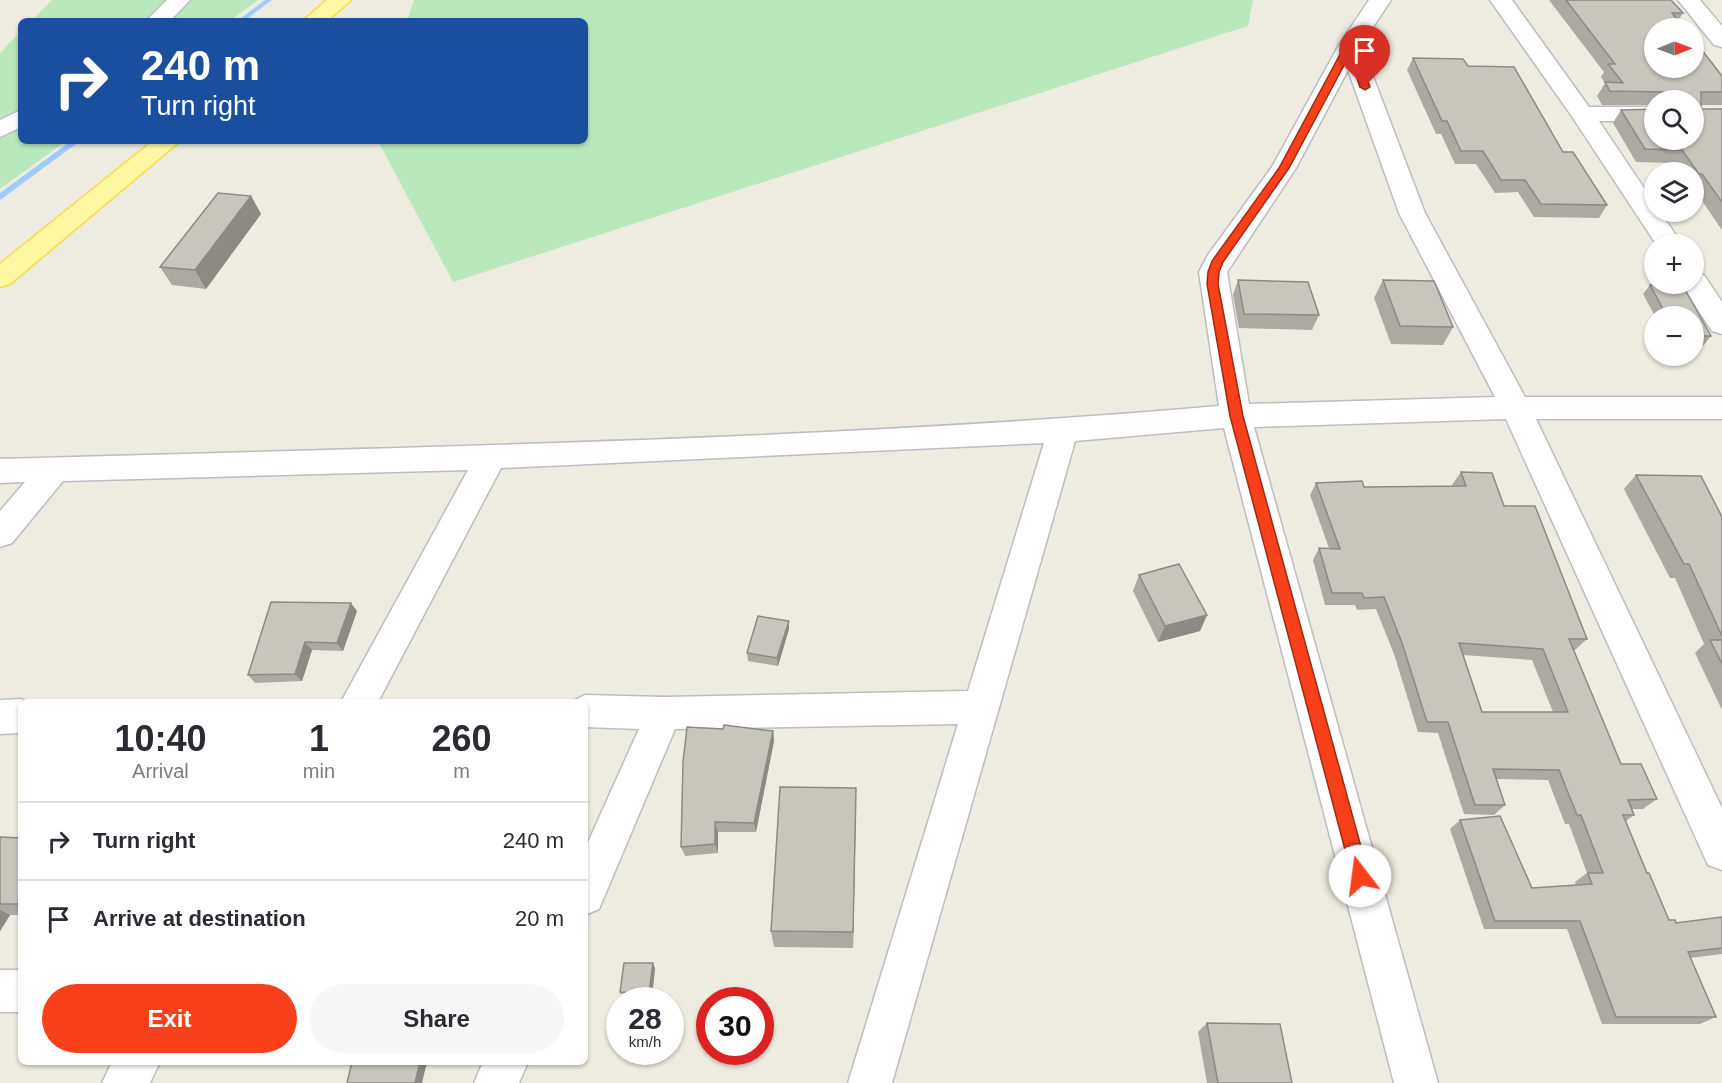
<!DOCTYPE html>
<meta charset="utf-8">
<style>
body{margin:0;font-family:Arial,sans-serif;background:#f7f7f7;color:#2b2b33;height:100vh;display:flex;flex-direction:column;font-size:22px;white-space:nowrap}
*{box-sizing:border-box;margin:0}
p{font-size:20px;color:#7c7c81}
.icon{flex:none;width:33px;height:33px;fill:none;stroke:currentColor;stroke-width:2;stroke-linecap:round;stroke-linejoin:round}
.map{position:relative;flex:1;overflow:hidden}
.details{position:absolute;left:18px;top:699px;width:570px;height:366px;display:flex;flex-direction:column;background:#fff;border-radius:9px;box-shadow:0 2px 4px #0004}
.details>*{flex:none}
.top-card{position:absolute;left:18px;top:18px;width:570px;height:126px;border-radius:9px;box-shadow:0 2px 4px #0004;background:#1a4fa0;color:#fff;overflow:hidden}
.needle{width:39px;rotate:89deg}
.buttons{position:absolute;left:1644px;top:18px;display:grid;gap:12px}
.buttons a{display:grid;place-items:center;width:60px;height:60px;border-radius:50%;background:#fff;box-shadow:0 2px 4px #0004;font-size:30px}
.speed{position:absolute;left:606px;top:987px;display:flex;gap:12px;font-size:30px;font-weight:700;text-align:center}
.speed>*{display:grid;place-content:center;width:78px;height:78px;border-radius:50%;background:#fff;box-shadow:0 2px 4px #0004;line-height:1}
.speed small{font-size:15px;font-weight:400}
.speed .limit{border:9px solid #d22;background:#fff;color:#111}
.pin{position:absolute;display:grid;place-items:center;width:51px;height:51px;color:#fff;margin:-62px -26px;border-radius:50% 50% 50% 0;rotate:-45deg;box-shadow:0 0 6px #0007}
.pin .icon{rotate:45deg}
.me{position:absolute;width:66px;margin:-33px;rotate:345deg;stroke-linejoin:round;filter:drop-shadow(0 0 4px #0008)}
.turn{display:flex;align-items:center;gap:21px;height:126px;padding:0 24px;font-size:27px}
.turn .icon{width:78px;height:78px;stroke-width:2.5}
.turn b{display:block;font-size:42px;line-height:51px}
.eta{display:flex;justify-content:space-evenly;align-items:center;height:102px;text-align:center}
.eta b{font-size:36px;font-weight:700;line-height:42px}
.primary-button{display:flex;gap:12px;margin-top:auto;padding:12px 24px}
.primary-button a{flex:1;height:69px;border-radius:36px;background:#f8401b;color:#fff;font-size:24px;font-weight:700;line-height:69px;text-align:center}
.primary-button a+a{background:#f7f7f7;color:#2b2b33}
ul{padding:0;list-style:none}
li{display:flex;align-items:center;gap:18px;height:78px;padding:0 24px;border-top:2px solid #e1e1e2}
li div{flex:1}
li b{display:block;font-size:22px}
li em{font-style:normal}
.map>svg:first-child{display:block}
</style>
<div class="map">
<svg width="1722" height="1083" viewBox="0 0 1722 1083">
<rect width="100%" height="100%" fill="#eeece0"/>
<path fill="#b9e8bd" d="M52,0h206l-29,21h-198z
M414,0h839l-5,26 -795,256 -75,-141h207v-120h-178z
M21,31v110h45l-66,48v-136z"/>
<g fill="none" stroke-linecap="round" stroke-linejoin="round">
<path fill="#9eccff" fill-rule="evenodd" d="M265,0h7l-28,21h-7z
M71,141h9l-80,59v-7z"/>
<g stroke="#bbbdc3" stroke-width="3">
<path id="minor" d="M167,0h23l-20,21h-24z
M1369,0h22l-30,45 64,168 100,184h197v22h-186l186,389v62l-14,-5 -202,-446 -252,8 184,656h-44l-170,-655 -149,13 -183,642h-44l110,-359 -283,5 -76,180 -14,6v-66l54,-120 -54,-2v-25h-14l14,-7 79,2 304,-6 76,-248 -543,25 -123,234h-37l127,-232 -405,11 -51,62 -12,4v-36l25,-29 -25,1v-24c406,-12 814,-18 1219,-53l-20,-134 9,-17 64,-88 67,-122zM1348,70l51,143 96,184 -246,7 -22,-132 69,-104z
M1490,0h22l77,107h65v14h-55l55,82v9h6l22,32h-26l-85,-129z
M1678,0h22l22,26v21l-8,-2z
M21,110v17l-21,10v-17z
M1694,273l10,2 18,27v32l-10,-3 -31,-47h13z
M21,699l7,3h-7v31l-21,1v-34z
M0,970h21v42h-21z
M112,1062h48l-10,21h-48z
M483,1062h45l-9,21h-45z"/>
</g>
<g stroke="#fedb48" stroke-width="3">
<path id="primary" d="M327,0h24l-24,21h-24z
M153,141h27l-170,143 -10,3v-23z"/>
</g>
<use href="#minor" fill="#fff" fill-rule="evenodd"/>
<use href="#primary" fill="#fff8a3" fill-rule="evenodd"/>
</g>
<path fill="#aca9a3" fill-rule="evenodd" d="M1549,0h122l12,13 -5,8 44,55v29h-21v4h21v121l-28,-41v-17h-15l-6,-9 -37,-1 -23,-39 8,-13 33,30 40,-40h-40v5h-52l-5,-9 8,-13 -4,-6 3,-5z
M1413,58l55,8 95,86 44,53 -8,13 -65,-1 -16,-25 -23,1 -19,-29h-21l-14,-30h-5l-29,-64z
M251,196l10,18 -55,75 -34,-4 -12,-18z
M1238,280l81,35 -7,15 -73,-2 -6,-33z
M1383,280l70,47 -10,18 -52,-1 -17,-46z
M1650,285l33,1 28,50 -7,9h-10v-29h-39l-12,-22z
M1461,472l43,34 83,133 -12,11h-2l48,114 36,35 -14,10h-11l2,6 -8,6 21,52 22,47 7,3 46,-6v37l-32,4 26,59 -16,7h-98l-35,-95h-83l-34,-100 10,-9 72,68 44,-3 -1,-3 12,-9 -18,-49h-4l-17,-44 -52,-1 9,26 -11,10 -30,-1 -26,-81 -20,-1 -24,-78 -18,-45 -19,1 -2,-5h-30l-12,-45 6,-12h10l-19,-53 6,-12 48,4 89,-1 -1,-1zM1463,655l69,5 21,52h-71z
M1636,475l86,42v193l-27,-57 9,-9 -29,-66h-5l-46,-89z
M1139,575l68,40 -7,16 -42,11 -25,-51z
M357,611l-14,40 -31,-1 -10,31 -47,2 -7,-8z
M789,621v8l-11,37 -30,-5 -1,-8z
M723,729l50,2 1,10 -18,91h-38v21l-33,3 -4,-9z
M856,788l-3,160 -79,-1 -3,-16z
M0,837l21,1v77h-11l-10,16z
M655,968l-3,29h-29l-3,-5z
M1207,1023l85,60h-85l-9,-51z"/>
<path fill="#8c8a84" d="M251,196l10,18 -55,75 -11,-19z
M351,603l6,8 -14,40 -6,-8z
M1207,615l-7,16 -42,11 7,-16z
M789,621v8l-11,37 -1,-8z
M305,642l7,8 -10,31 -7,-7z
M773,731l1,10 -18,91 -2,-9z
M856,788v20l-3,140v-16z
M715,822l3,10v21l-3,-9z
M0,910l10,5 -10,16z
M653,963l2,5 -3,29 -3,-4z
M420,1062h7l-5,21h-7z"/>
<path fill="#c8c5bd" stroke="#8c8a84" stroke-width="1.5" fill-rule="evenodd" d="M1566,0h105l12,13h-11l12,15h-30v40h40v-28l28,36v16h-21v17h21v93l-20,-28h-3l-17,-24 -37,-1 -24,-39 33,-1v31h40v-40h-30v-8l-54,-1 -5,-9 18,1 -15,-19h7z
M1413,58l50,1 5,7 46,1 49,85h10l34,53 -66,-1 -16,-24h-24l-18,-29h-22l-14,-30h-5z
M218,193l33,3 -56,74 -35,-3z
M1238,280l70,2 11,33 -75,-1z
M1383,280l51,1 19,46 -53,-1z
M1650,285l33,1 28,50h-17v-20h-27z
M1461,472l31,1 12,33h31l52,133h-18l52,125h20l16,35 -29,1 6,15h-11l24,58h2l20,47h6l1,3 46,-6v31l-34,4 28,65h-100l-36,-96h-85l-35,-101 40,-4 32,72 60,-4 -4,-11h15l-22,-58h-4l-18,-45 -66,-1 12,36h-30l-27,-83h-21l-25,-79 -18,-46 -20,1 -2,-5h-30l-13,-45 21,1 -24,-66 46,-2 2,6 102,-1zM1459,643l84,6 25,63h-86z
M1636,475l65,1 21,41v119l-33,-72h-5z
M1179,564l28,51 -42,11 -26,-51z
M271,602l80,1 -14,40 -32,-1 -10,32 -47,1z
M758,616l31,5 -12,37 -30,-5z
M1710,640h12v24z
M724,725l49,6 -19,92 -39,-1v22l-34,3 2,-85 4,-35 36,2z
M780,787l76,1 -3,144 -82,-1z
M0,837l21,1v66h-21z
M624,963h29l-4,30 -29,-1z
M1207,1023l73,1 12,59h-74z
M352,1062h68l-5,21h-68z"/>
<path fill="#f8401b" stroke="#a12a12" stroke-width="1.5" d="M1350,43l4,2 16,42 -5,3 -5,-3 -11,-31 -60,112 -66,94 -4,10 -1,12 25,132 126,460 -3,6 -6,2 -5,-2 -3,-6 -122,-460 -23,-132 1,-12 4,-11 67,-93 66,-123z"/>
</svg>
<div class="buttons">
<a><svg class="needle" viewBox="-14 -14 28 28"><path d="M0-13l5 13h-10z" fill="#e53935"/><path d="M0 13l5-13h-10z" fill="#7c7c81"/></svg></a>
<a><svg class="icon" aria-label="search" viewBox="0 0 24 24"><circle cx="10" cy="10" r="6"/><path d="M15 15l6 6"/></svg></a>
<a><svg class="icon" aria-label="layers" viewBox="0 0 24 24"><path d="M12 4l9 5-9 5-9-5zM3 14l9 5 9-5"/></svg></a>
<a>+</a>
<a>−</a>
</div>
<div class="speed"><div>28<small>km/h</small></div><div class="limit">30</div></div>
<div class="pin" style="left:1365px;top:87px;background:#d93025"><svg class="icon" aria-label="arrive" viewBox="0 0 24 24"><path d="M6 21V4h12l-3 4 3 4H6"/></svg></div>
<svg class="me" style="left:1360px;top:876px" viewBox="-20 -20 40 40"><circle r="19" fill="#fff"/><path d="M0-13L10 11 0 6-10 11z" fill="#f8401b"/></svg>
<div class="top-card">
<div class="turn"><svg class="icon" aria-label="right" viewBox="0 0 24 24"><path d="M7 20v-9h11M14 6l5 5-5 5"/></svg><div><b>240 m</b>Turn right</div></div>
</div>
<section class="details">
<div class="eta">
<div><b>10:40</b><p>Arrival</p></div>
<div><b>1</b><p>min</p></div>
<div><b>260</b><p>m</p></div>
</div>
<ul>
<li><svg class="icon" aria-label="right" viewBox="0 0 24 24"><path d="M7 20v-9h11M14 6l5 5-5 5"/></svg><div><b>Turn right</b></div><em>240 m</em></li>
<li><svg class="icon" aria-label="arrive" viewBox="0 0 24 24"><path d="M6 21V4h12l-3 4 3 4H6"/></svg><div><b>Arrive at destination</b></div><em>20 m</em></li>
</ul>
<div class="primary-button"><a>Exit</a><a>Share</a></div>
</section>
</div>
